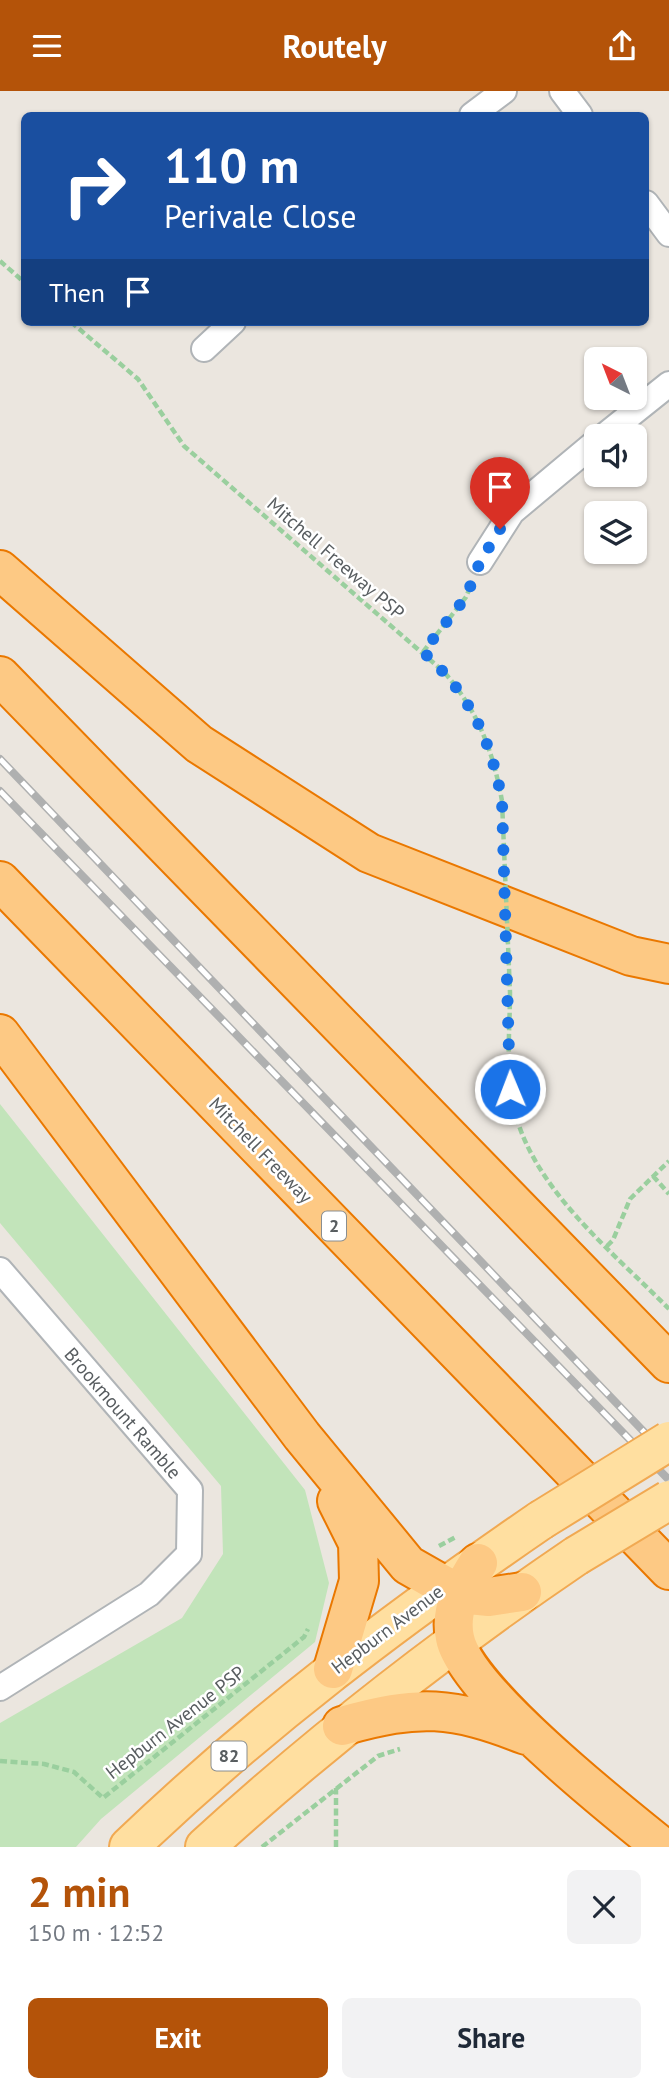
<!DOCTYPE html>
<meta charset="utf-8">
<style>
body{margin:0;font-family:"PT Sans",sans-serif;background:#f2f2f3;color:#1f2937;height:100vh;display:flex;flex-direction:column;font-size:26px;white-space:nowrap}
*{box-sizing:border-box;margin:0}
p{font-size:23px;color:#747a83}
.icon{flex:none;width:38px;height:38px;fill:none;stroke:currentColor;stroke-width:2;stroke-linecap:round;stroke-linejoin:round}
.map{position:relative;height:1756px;overflow:hidden}
.drawer{display:flex;flex-direction:column;background:#fff;flex:1}
.drawer>*{flex:none}
.guide{position:absolute;left:21px;top:21px;width:628px;height:214px;border-radius:10px;box-shadow:0 2px 5px #0004;background:#1a4fa0;color:#fff;overflow:hidden}
.needle{width:46px;rotate:318deg}
.controls{position:absolute;left:584px;top:256px;display:grid;gap:14px}
.controls a{display:grid;place-items:center;width:63px;height:63px;border-radius:10px;background:#fff;box-shadow:0 2px 5px #0004;font-size:35px}
.pin{position:absolute;display:grid;place-items:center;width:60px;height:60px;color:#fff;margin:-72px -30px;border-radius:50% 50% 50% 0;rotate:-45deg;box-shadow:0 0 7px #0007}
.pin .icon{rotate:45deg}
.me{position:absolute;width:77px;margin:-38px;rotate:359deg;stroke-linejoin:round;filter:drop-shadow(0 0 5px #0008)}
.turn{display:flex;align-items:center;gap:24px;height:147px;padding:0 28px;font-size:32px}
.turn .icon{width:91px;height:91px;stroke-width:2.5}
.turn b{display:block;font-size:49px;line-height:60px}
.then{display:flex;align-items:center;height:66px;padding:0 28px;background:#0003;gap:14px;font-size:26px}
.round{display:grid;place-items:center;flex:none;width:74px;height:74px;border-radius:10px;background:#f2f2f3}
.head{display:flex;align-items:center;justify-content:space-between;height:119px;padding:0 28px}
h1{font-size:42px;font-weight:800;line-height:52px;color:#b45309}
.cta{display:flex;gap:14px;margin-top:auto;padding:14px 28px}
.cta a{flex:1;height:80px;border-radius:10px;background:#b45309;color:#fff;font-size:28px;font-weight:800;line-height:80px;text-align:center}
.cta a+a{background:#f2f2f3;color:#1f2937}
header{display:flex;justify-content:space-between;align-items:center;height:91px;padding:0 28px;background:#b45309;color:#fff;font-size:32px;font-weight:800}
.map>svg:first-child{display:block}
</style>
<header><svg class="icon" aria-label="menu" viewBox="0 0 24 24"><path d="M4 6h16M4 12h16M4 18h16"/></svg>Routely<svg class="icon" aria-label="share" viewBox="0 0 24 24"><path d="M12 15V3M7 8l5-5 5 5M5 13v7h14v-7"/></svg></header>
<div class="map">
<svg width="669" height="1756" viewBox="0 0 669 1756">
<rect width="100%" height="100%" fill="#ebe6df"/>
<path fill="#c2e4ba" d="M0,1013l305,386 24,93 -14,59 -214,177 -25,28h-76v-124l182,-105 41,-64 -2,-68 -221,-263z"/>
<g fill="none" stroke-linecap="round" stroke-linejoin="round">
<g stroke="#b0b4b7" stroke-width="28">
<path id="minor" d="M562,0l18,24
M472,24l32,-24
M646,112l23,31
M204,258l29,-27
M604,345l65,-52
M480,471l32,-50 85,-71
M0,1179l190,220 -1,64 -40,40 -149,94"/>
</g>
<g stroke="#f1a952" stroke-width="42">
<path id="primary" d="M129,1756c127,-122 266,-227 412,-327
M205,1756c117,-107 240,-202 371,-291"/>
</g>
<g stroke="#ea7800" stroke-width="42">
<path id="motorway" d="M0,479l199,174 170,109 262,103 38,8
M0,585l669,687
M0,790l669,689
M0,943l302,402 106,129 51,29 30,3 33,-5
M478,1472c-15,24 -29,46 -23,75 10,52 162,173 207,209
M333,1578l26,-88 -1,-38 -21,-42
M342,1635c78,-22 109,-20 184,9"/>
</g>
<path stroke="#9acf9e" stroke-width="4.5" stroke-dasharray="7 3.5" stroke-linecap="butt" d="M0,170l24,21
M71,231l67,57 46,67 260,226c34,39 49,79 58,129
M423,561l43,-55 5,-12
M510,901c0,35 -4,73 2,107 15,86 99,151 157,210
M653,1085l16,18
M607,1155l6,-6 17,-41 39,-38
M439,1455l17,-9
M0,1670l44,3 30,8 29,26 201,-161 4,-8
M262,1756l116,-91 22,-7
M336,1756v-59"/>
<use href="#minor" stroke="#fff" stroke-width="24"/>
<use href="#primary" stroke="#ffdfa0" stroke-width="38"/>
<use href="#motorway" stroke="#fdc984" stroke-width="38"/>
<g stroke="#afb0b0" stroke-width="8">
<path id="rail" d="M0,668l669,699
M0,700l669,689"/>
</g>
<use href="#rail" stroke="#fff" stroke-width="5" stroke-dasharray="16" stroke-linecap="butt"/>
<g stroke="#f1a952" stroke-width="42" stroke-linecap="butt">
<path id="primary-bridge" d="M541,1429l128,-79
M576,1465l93,-56"/>
</g>
<path stroke="#9acf9e" stroke-width="4.5" stroke-dasharray="7 3.5" stroke-linecap="butt" d="M502,710l8,191"/>
<use href="#primary-bridge" stroke="#ffdfa0" stroke-width="38"/>
</g>
<g fill="none" stroke-linecap="round" stroke-linejoin="round">
<path stroke="#1a73e8" stroke-width="12" stroke-dasharray="0 21.6" d="M500,438l-20,33 -14,35 -43,55c47,42 68,88 79,149l8,288"/>
</g>
<g text-anchor="middle" stroke-width="5" stroke-linejoin="round" paint-order="stroke">
<g fill="#fff" stroke="#8a8e90" stroke-width="2">
<rect x="322" y="1120.5" width="24" height="29" rx="5"/>
<rect x="211.5" y="1650.5" width="35" height="29" rx="5"/>
</g>
<g font-size="18" font-weight="bold" fill="#585d60">
<text x="334" y="1141">2</text>
<text x="229" y="1671">82</text>
</g>
<g font-size="19" fill="#585d60" stroke="#fff">
<text transform="translate(336 467) rotate(41)" y="7">Mitchell Freeway PSP</text>
<text transform="translate(261 1059) rotate(46)" y="7">Mitchell Freeway</text>
<text transform="translate(123 1322) rotate(49)" y="7">Brookmount Ramble</text>
<text transform="translate(387 1538) rotate(-37)" y="7">Hepburn Avenue</text>
<text transform="translate(175 1631) rotate(-38)" y="7">Hepburn Avenue PSP</text>
</g>
</g>
</svg>
<div class="controls">
<a><svg class="needle" viewBox="-14 -14 28 28"><path d="M0-13l5 13h-10z" fill="#e53935"/><path d="M0 13l5-13h-10z" fill="#747a83"/></svg></a>
<a><svg class="icon" aria-label="sound" viewBox="0 0 24 24"><path d="M4 9h4l5-4v14l-5-4H4zM17 9q2 3 0 6"/></svg></a>
<a><svg class="icon" aria-label="layers" viewBox="0 0 24 24"><path d="M12 4l9 5-9 5-9-5zM3 14l9 5 9-5"/></svg></a>
</div>
<div class="pin" style="left:500px;top:438px;background:#d93025"><svg class="icon" aria-label="arrive" viewBox="0 0 24 24"><path d="M6 21V4h12l-3 4 3 4H6"/></svg></div>
<svg class="me" style="left:510px;top:998px" viewBox="-20 -20 40 40"><circle r="17" fill="#1a73e8" stroke="#fff" stroke-width="3"/><path d="M0-11L8 9 0 5-8 9z" fill="#fff"/></svg>
<div class="guide">
<div class="turn"><svg class="icon" aria-label="right" viewBox="0 0 24 24"><path d="M7 20v-9h11M14 6l5 5-5 5"/></svg><div><b>110 m</b>Perivale Close</div></div>
<div class="then">Then<svg class="icon" aria-label="arrive" viewBox="0 0 24 24"><path d="M6 21V4h12l-3 4 3 4H6"/></svg></div>
</div>
</div>
<section class="drawer">
<div class="head"><div><h1>2 min</h1><p>150 m · 12:52</p></div><a class="round"><svg class="icon" aria-label="close" viewBox="0 0 24 24"><path d="M6 6l12 12M18 6L6 18"/></svg></a></div>
<div class="cta"><a>Exit</a><a>Share</a></div>
</section>
